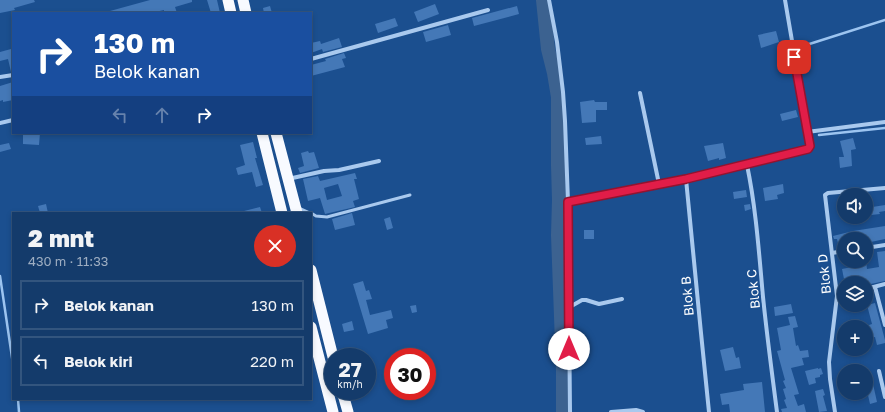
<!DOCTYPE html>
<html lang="id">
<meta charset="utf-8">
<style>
body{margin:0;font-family:"Golos Text",sans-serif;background:#1d4271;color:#f1f3f6;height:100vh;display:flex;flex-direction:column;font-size:15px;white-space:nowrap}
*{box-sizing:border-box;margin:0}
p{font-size:13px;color:#9dadc1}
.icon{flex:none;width:22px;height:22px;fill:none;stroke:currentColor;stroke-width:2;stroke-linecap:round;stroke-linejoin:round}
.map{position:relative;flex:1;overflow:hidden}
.side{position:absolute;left:12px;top:212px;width:300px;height:188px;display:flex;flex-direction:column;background:#143b6b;border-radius:0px;box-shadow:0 2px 6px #0003,0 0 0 1px #33557e}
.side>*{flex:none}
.hud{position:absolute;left:12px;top:12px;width:300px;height:122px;border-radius:0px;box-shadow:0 2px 6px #0003,0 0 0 1px #33557e;background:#1a4fa0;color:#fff;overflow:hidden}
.controls{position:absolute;left:837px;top:188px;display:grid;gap:8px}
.controls a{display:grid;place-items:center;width:36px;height:36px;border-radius:50%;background:#143b6b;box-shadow:0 2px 6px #0003,0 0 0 1px #33557e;font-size:20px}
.speed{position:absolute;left:324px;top:348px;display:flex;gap:8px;font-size:20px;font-weight:700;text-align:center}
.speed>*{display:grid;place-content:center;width:52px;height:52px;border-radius:50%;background:#143b6b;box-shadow:0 2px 6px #0003,0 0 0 1px #33557e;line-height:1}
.speed small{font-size:10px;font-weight:400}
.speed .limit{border:6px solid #d22;background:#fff;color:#111}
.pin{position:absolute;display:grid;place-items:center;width:34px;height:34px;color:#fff;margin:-17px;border-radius:8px;box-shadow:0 2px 6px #0006}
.me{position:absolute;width:44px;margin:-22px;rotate:0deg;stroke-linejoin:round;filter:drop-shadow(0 0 3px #0008)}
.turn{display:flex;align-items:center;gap:14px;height:84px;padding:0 16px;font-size:18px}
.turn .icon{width:52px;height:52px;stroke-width:2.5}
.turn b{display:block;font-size:28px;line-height:34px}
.lanes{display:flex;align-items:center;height:38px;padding:0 16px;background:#0003;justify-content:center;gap:20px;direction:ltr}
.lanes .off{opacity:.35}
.round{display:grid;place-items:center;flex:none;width:42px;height:42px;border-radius:21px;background:#1d4271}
.summary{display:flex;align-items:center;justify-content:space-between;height:68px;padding:0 16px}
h1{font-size:24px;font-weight:800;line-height:30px}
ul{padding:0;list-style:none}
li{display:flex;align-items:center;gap:12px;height:50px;margin:0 8px 6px;padding:0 8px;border:2px solid #33557e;border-radius:0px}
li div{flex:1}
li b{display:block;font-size:15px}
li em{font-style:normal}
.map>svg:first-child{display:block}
</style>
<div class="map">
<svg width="885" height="412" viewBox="0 0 885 412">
<rect width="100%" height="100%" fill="#1b4f8f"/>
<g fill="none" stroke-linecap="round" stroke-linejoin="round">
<path stroke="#9cc4f0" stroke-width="2.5" d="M800,47l85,-27
M819,135l66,-7
M0,276l13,88
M18,399l1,13"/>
<path stroke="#3c6290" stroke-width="14" d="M543,0l5,49 6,24 4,24v68l1,35 -1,35 5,136v41"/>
</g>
<path fill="#4478b7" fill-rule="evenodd" d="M0,0h34l1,2 -21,6 1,2 -15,3z
M150,0h42v2l-17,5 2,6h-13v-3l-13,3h-41v-2z
M207,0h10l3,13h-9z
M435,4l4,10 -21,8 -4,-10z
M270,6l2,7h-8l-1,-5z
M517,6l2,8 -45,12 -2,-8z
M395,18l3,8 -20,7 -3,-9z
M448,25l3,10 -25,7 -3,-10z
M776,31l3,11 -18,6 -3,-13z
M339,38l3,9 -19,5 -1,-3 -11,4v-10l9,-2 1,3z
M11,49h2v23h-2l-3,-13 -8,2v-9z
M344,53l2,5 -4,1 3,8 -34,9v-11l15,-4 -1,-2z
M13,82v18l-10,2v-2l-3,1v-15z
M594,100l1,2h12v8h-11v12l-14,1 -2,-21z
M796,110l2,7 -16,4 -2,-7z
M23,133h17l-1,12 -16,-1z
M601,136l1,8 -16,1 -1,-7z
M853,138l3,11 -5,1 1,16 -12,2 -1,-11h5l-4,-16z
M253,142l4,16h-2l8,27 -7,2 -4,-15 -14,3 -2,-7 9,-3 -5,-20z
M9,143l2,6 -11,3v-7z
M723,143l3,15 -7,2v-2l-11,3 -4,-15z
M308,151l1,2 5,-1 5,16 -19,5 -2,-5 6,-2 -3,-13z
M355,173l2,6h-3l5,20 -6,2 2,6 -30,7 -5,-16 -12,3 -5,-22 15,-3 2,5zM338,184l4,12 -15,4 -3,-12z
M783,184l1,9 -7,2 1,4 -13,2 -2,-13z
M746,190l1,7 -13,2 -1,-7z
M46,204l2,9h-8l-2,-7z
M750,204l1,5 -6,2 -1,-6z
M885,205v6l-6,1 1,2 -9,1v-2l-5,1v-6z
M260,207l2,6h-18v-2z
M352,213l3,12 -20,5 -3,-11z
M390,217l3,11 -6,2 -3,-11z
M885,226v13l-19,4v-4h-22v3l-6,1 -1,-4h-3l-1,-3 20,-5z
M584,230h10v9h-10z
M885,251v30l-19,4v-2h-7l-2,-7 -13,3 -2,-10 15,-3 -1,-5h10l1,8 12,-2 -2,-15z
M363,281l3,10 3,-1 3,9 -6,1 4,15 21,-5 2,8 -7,2 2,8 -20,6 -15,-50z
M875,303l10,37v3l-8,2 -2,-8 -8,1 -1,-3v-9l6,-2 -5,-19z
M791,304l2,9 -18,3 -1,-9z
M416,305l1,7 -5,1 -2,-7z
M795,316l3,11 -5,1 3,18 2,-1 2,6 8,-1 1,7 -7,1 2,7 -13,3 8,26 -5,1 4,11 6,-2 2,8h-24l-1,-3 6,-1 -3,-8 2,-1 -3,-10 3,-1 -3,-7 2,-1 -8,-29 4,-1 -4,-22 13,-3 -2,-8z
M352,321l2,9 -10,2 -2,-8z
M733,347l3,11 3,-1 2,11 -16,3 -5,-21z
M818,368v1l3,-1 2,6 -3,1v2l-5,1 1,5 -7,2 -4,-14z
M762,382l3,30h-35l-1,-8 -7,1 -2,-11 24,-4 -1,-6z
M873,384l4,18 -7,2 -4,-18z
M823,389l2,6 -2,1 4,15 -8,1 -4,-21z"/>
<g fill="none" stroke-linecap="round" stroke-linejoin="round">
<path stroke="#a9c9ee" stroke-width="3" d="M299,208l11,5
M311,213l5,3 11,1 83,-22"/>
<path stroke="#a9c9ee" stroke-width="4" d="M549,0l8,42 6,50 2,29 3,81 2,210
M311,59l177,-49
M0,77l13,-2
M640,93l19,91
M0,123l13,-3
M807,132l78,-10
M747,165c9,43 12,88 16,132 4,39 9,77 14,115
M288,179l36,-8 15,-1 40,-9
M686,179l15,154 8,79
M568,202l118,-23 122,-30 2,-3 -25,-146
M866,248l19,-3
M832,253l12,-2
M875,287l10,38
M866,289l19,-5
M837,296l7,-2
M568,308l14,-8h4l13,4 23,-5
M879,371l6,26
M611,412l25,-2 7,2
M835,412l-5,-33 -1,-17 8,-66 -12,-101 3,-2 57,-5"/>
<path stroke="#f8faff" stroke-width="11" d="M228,0l3,13
M243,0l3,13
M262,133l20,80
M276,133l21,80
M311,270l22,87
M311,327l22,85
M342,391l6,21"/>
</g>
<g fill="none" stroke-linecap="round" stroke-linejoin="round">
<g stroke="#92132f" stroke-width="10">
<path id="route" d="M569,349l-1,-147 118,-23 122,-30 2,-3 -16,-89"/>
</g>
<use href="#route" stroke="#e11d48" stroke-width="7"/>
</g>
<g text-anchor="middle" stroke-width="3.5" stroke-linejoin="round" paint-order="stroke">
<g font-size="13" fill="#fff" stroke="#1b4f8f">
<text transform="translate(824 274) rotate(-96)" y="5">Blok D</text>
<text transform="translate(753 289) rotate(-96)" y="5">Blok C</text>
<text transform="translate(687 296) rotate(-95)" y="5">Blok B</text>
</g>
</g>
</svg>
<div class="controls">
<a><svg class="icon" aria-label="sound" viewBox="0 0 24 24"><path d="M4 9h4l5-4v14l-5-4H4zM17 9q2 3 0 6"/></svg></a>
<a><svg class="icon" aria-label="search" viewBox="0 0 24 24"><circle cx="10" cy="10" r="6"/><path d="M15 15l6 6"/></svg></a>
<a><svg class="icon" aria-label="layers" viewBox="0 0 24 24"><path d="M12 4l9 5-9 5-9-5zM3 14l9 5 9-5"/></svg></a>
<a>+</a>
<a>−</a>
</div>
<div class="speed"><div>27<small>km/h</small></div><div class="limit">30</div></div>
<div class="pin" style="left:794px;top:57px;background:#d93025"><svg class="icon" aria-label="arrive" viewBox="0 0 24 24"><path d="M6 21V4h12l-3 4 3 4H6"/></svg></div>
<svg class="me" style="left:569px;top:349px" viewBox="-20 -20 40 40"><circle r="19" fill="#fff"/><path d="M0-13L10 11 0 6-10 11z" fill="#e11d48"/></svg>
<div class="hud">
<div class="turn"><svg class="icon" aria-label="right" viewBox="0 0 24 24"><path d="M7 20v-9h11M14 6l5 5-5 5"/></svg><div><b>130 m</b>Belok kanan</div></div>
<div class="lanes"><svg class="icon off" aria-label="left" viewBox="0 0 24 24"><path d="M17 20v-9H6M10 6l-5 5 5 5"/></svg><svg class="icon off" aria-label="ahead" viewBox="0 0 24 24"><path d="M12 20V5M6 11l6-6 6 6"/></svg><svg class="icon" aria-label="right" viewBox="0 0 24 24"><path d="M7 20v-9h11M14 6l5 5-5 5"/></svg></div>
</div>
<section class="side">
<div class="summary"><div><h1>2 mnt</h1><p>430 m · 11:33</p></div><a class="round" style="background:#d93025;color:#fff"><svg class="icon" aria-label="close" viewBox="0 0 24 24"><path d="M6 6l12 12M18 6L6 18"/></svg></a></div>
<ul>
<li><svg class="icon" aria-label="right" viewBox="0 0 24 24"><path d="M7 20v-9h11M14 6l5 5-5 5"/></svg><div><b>Belok kanan</b></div><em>130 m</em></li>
<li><svg class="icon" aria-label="left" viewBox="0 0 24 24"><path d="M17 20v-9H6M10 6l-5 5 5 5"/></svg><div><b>Belok kiri</b></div><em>220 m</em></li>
</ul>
</section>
</div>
